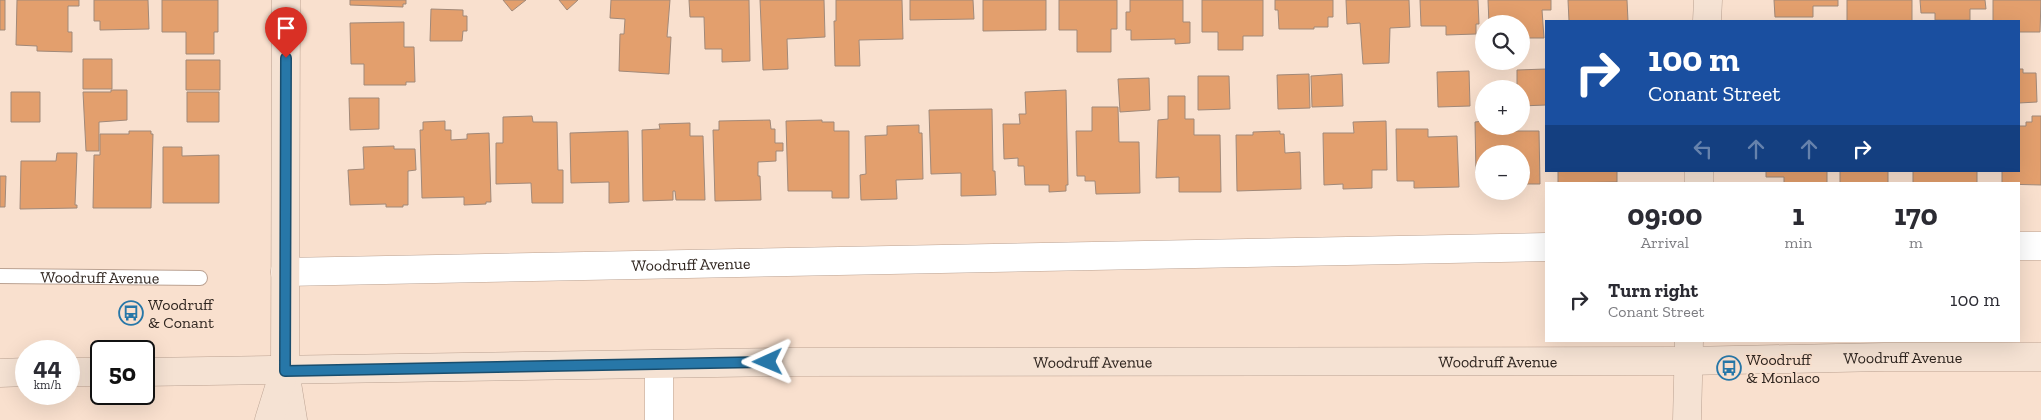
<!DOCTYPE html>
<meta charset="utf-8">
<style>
body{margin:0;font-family:"Zilla Slab",serif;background:#f2f2f3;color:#2b2b33;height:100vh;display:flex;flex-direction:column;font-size:19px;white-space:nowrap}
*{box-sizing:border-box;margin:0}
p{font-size:16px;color:#7c7c81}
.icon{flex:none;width:28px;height:28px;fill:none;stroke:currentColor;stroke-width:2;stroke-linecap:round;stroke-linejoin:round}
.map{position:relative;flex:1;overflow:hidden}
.panel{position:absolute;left:1545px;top:182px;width:475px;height:160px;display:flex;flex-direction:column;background:#fff;border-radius:0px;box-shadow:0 5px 20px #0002}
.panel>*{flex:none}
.top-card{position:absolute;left:1545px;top:20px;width:475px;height:152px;border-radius:0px;box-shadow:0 5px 20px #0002;background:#1a4fa0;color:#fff;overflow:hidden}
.fabs{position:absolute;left:1475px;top:15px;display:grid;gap:10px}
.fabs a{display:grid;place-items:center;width:55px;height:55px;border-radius:50%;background:#fff;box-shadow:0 5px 20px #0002;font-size:25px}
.speed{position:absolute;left:15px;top:340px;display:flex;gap:10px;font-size:25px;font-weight:700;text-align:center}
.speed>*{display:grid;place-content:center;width:65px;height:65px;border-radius:50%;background:#fff;box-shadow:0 5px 20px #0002;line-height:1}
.speed small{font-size:12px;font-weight:400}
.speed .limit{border:2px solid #111;border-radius:8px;background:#fff;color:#111}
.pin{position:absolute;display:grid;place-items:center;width:42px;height:42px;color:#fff;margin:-51px -21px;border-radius:50% 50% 50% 0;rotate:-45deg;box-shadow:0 0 5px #0007}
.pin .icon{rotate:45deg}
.me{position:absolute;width:55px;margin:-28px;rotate:269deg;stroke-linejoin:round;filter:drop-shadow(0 0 4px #0008)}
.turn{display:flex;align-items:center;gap:18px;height:105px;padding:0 20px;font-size:22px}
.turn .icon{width:65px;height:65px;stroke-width:2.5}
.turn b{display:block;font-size:35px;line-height:42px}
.lanes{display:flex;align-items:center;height:48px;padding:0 20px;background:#0003;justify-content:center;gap:25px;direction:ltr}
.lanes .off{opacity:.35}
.eta{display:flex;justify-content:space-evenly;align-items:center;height:85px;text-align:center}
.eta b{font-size:30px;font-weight:800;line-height:35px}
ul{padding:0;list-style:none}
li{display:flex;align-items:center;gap:15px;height:65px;padding:0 20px}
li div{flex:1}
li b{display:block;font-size:19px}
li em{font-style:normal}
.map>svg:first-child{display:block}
</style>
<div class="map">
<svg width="2041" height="420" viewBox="0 0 2041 420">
<rect width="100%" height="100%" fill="#f9e0ce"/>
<path fill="#e39f6d" stroke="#a18979" d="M0,0h5v30h-5z
M17,0h62v6h-11v26h4v20l-35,-1v-5l-21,-1z
M94,0h54l1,29 -49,1v-9h-6z
M162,0h56v32h-4v22h-28v-22h-24z
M350,0h56v4h-3v3l-53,-2z
M503,0h23l-14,11z
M559,0h19l-11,10z
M611,0h59l-3,37h4l-2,37 -50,-3 1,-37h4l1,-15 -15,-1z
M689,0h60l1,61 -28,1v-13h-17l-1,-32h-14z
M760,0h64l1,37 -38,2 1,30 -25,1z
M836,0h66l1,39 -44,1 1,26h-25l-1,-45h2z
M910,0h63l1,19 -64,1z
M983,0h63v30l-63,1z
M1059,0h58v29h-6v23h-34v-22h-18z
M1130,0h53v22h7v21l-15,1v-5l-44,1v-10h-5v-18h4z
M1202,0h61v36h-20v14h-25v-18h-16z
M1275,0h58v17h-5v10h-14v2h-35l-1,-19h-3z
M1346,0h63l1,27 -20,1 -1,35 -26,1 -3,-41 -13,1z
M1420,0h58l1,24h-3v10l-30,1v-9h-25z
M1488,0h63v10h-9l2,28h-23v-14h-32z
M1568,0h59l1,21h-59z
M1774,0h64v6h-25v11h-38z
M1847,0h65v21h-65z
M1920,0h65l1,9h-16v11h-35v-7h-14z
M1993,0h48l-1,32h-21v-11h-26z
M431,9l32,1v6h4v15h-4l-1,10h-32z
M404,22v25h10l1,35h-9v3h-42v-21h-13l-1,-41z
M83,59h29v30h-29z
M186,60h34v30h-34z
M1546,69v36l-25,1v-17h-4v-19z
M2019,69h4v4h13l1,29 -18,1z
M1469,71l1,35 -32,1 -1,-35z
M1309,74l1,34 -32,1 -1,-34z
M1342,74l1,32 -31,1 -1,-31z
M1198,76h31l1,33 -32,1z
M1149,78l1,32 -30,2 -2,-33z
M111,90h16v30l-28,2v29h-13l-3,-59h28z
M1066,90l2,95h-2v6l-17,1v-7h-24l-1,-19h-6v-8l-14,1 -1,-35h17l-1,-10h7l-1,-22z
M11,92h29v30h-29z
M187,92h32v30h-32z
M1168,96h17v23h9v16h26l1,57h-42v-15l-23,1 2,-58 10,-1z
M349,98h30v31l-29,1z
M1092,107h26l1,35h20l1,51 -44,1 -1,-13h-10v-5h-8l-1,-45h16z
M992,109l1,62h2l1,24 -35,1v-23l-30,1 -2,-64z
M532,116l1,6h24l1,48h5v33h-31l-1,-20 -35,1v-41h7v-26z
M2032,116h9v69l-39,-1v-13h17v-45h7v-4h6z
M770,120l1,9h4v14h8v8h-7v10l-18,1v14h2l1,24 -46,1 -2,-71h6v-9z
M822,120v2h12v9h15v67h-17v-7h-44l-2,-70z
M445,121v9h6v10l16,-1v-5l22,-1 2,69h-5v2l-22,1v-8l-42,1 -2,-68h3v-8z
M1386,121l1,49h-15v18l-29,1v-5l-19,1 -1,-52h31l-1,-11z
M1484,121v5h30v5h25l1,53h-19v-30h-37v20h-8l-1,-52z
M690,123v13h13l2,64h-29l-1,-9h-2v9l-30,1 -1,-71 18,-1 -1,-5z
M919,125v8h3l1,46 -27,1 1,19 -36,1 -1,-25 6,-1 -1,-38 22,-1v-9z
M1396,129h32v8l29,-1 2,51 -45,1v-7h-17z
M129,131h22v3h2l-2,74h-58l1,-53h6v-21h29z
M628,131l1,71 -20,1v-21l-38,1 -1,-50z
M1280,131v3h4l1,19 15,-1 1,37 -64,2 -1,-56h17v-3z
M394,146v3h21l1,21 -8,1v34h-5v2h-17v-3l-36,1 -2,-35 16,-1 -1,-22z
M163,147h19v9l37,-1v48h-56z
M57,153h20l-2,52h2v3l-57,1 1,-48h35z
M1558,171h59v11l-59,1z
M1766,171h61v13h-43v-7h-18z
M1840,171h48v13h-48z
M1913,171h64v13h-64z
M0,176h6l-1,31h-5z"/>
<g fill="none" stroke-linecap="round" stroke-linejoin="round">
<g stroke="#bba292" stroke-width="16">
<g id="lane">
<path id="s1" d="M0,276l200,2"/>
</g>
</g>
<g stroke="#bba292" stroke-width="29">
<g id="street">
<path d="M2019,246h22"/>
<path id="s2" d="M285,272l1261,-25"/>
<path d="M659,420v-55"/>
</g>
</g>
<g stroke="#bba292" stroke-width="29">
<g id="secondary">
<path d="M286,0l-1,371 8,49"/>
<path d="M1707,21l1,-21"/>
<path d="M1699,184v-13"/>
<path d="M69,372h32"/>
<path id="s3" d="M144,372l642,-10 901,-1 197,-4h157"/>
<path d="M0,373l26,-1"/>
<path d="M269,420l14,-45"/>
<path d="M1687,420l2,-79"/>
</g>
</g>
<use href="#lane" stroke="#fff" stroke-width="14"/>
<use href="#street" stroke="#fff" stroke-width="28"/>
<use href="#secondary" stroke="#f5e2d3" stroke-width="28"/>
</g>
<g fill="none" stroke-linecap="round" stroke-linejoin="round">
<g stroke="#194d6d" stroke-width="12">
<path id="route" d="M286,58l-1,313 483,-9"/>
</g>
<use href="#route" stroke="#2777a8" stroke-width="9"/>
</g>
<defs>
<g id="bus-ring" transform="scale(1.25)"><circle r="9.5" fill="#f9e0ce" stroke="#2777a8" stroke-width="1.5"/><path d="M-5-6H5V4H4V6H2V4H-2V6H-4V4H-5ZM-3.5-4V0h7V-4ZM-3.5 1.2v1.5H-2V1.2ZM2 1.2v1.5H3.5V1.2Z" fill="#2777a8"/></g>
</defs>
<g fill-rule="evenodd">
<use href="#bus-ring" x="131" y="313"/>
<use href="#bus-ring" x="1729" y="368"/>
</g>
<g text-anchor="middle" stroke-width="4" stroke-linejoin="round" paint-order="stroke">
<g font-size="16" fill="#2f251f" stroke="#f9e0ce">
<text dy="6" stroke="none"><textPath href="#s2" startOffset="406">Woodruff Avenue</textPath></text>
<text dy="6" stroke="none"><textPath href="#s1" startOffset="100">Woodruff Avenue</textPath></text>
<text dy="6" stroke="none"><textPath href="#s3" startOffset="1759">Woodruff Avenue</textPath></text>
<text dy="6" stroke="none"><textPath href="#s3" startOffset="949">Woodruff Avenue</textPath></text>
<text dy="6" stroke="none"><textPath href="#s3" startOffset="1354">Woodruff Avenue</textPath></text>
</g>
<g font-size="16" fill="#2f251f" stroke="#f9e0ce" text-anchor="start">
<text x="148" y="310">Woodruff<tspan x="148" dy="18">&amp; Conant</tspan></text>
<text x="1746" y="365">Woodruff<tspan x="1746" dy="18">&amp; Monlaco</tspan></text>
</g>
</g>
</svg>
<div class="fabs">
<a><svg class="icon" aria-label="search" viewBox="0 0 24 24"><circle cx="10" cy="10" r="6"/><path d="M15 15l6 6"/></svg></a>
<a>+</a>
<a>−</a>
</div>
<div class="speed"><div>44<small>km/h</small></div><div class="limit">50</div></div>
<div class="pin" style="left:286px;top:58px;background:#d93025"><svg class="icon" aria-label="arrive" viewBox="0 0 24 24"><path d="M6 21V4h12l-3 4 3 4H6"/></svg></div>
<svg class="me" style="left:768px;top:362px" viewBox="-20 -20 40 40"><path d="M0-17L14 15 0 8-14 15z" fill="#2777a8" stroke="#fff" stroke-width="4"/></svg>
<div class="top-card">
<div class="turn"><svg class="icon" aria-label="right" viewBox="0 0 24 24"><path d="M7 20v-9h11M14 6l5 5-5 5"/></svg><div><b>100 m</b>Conant Street</div></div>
<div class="lanes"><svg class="icon off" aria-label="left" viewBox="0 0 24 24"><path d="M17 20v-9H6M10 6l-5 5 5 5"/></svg><svg class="icon off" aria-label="ahead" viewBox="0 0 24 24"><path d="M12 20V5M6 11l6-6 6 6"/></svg><svg class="icon off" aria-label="ahead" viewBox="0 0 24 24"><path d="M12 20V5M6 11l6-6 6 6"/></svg><svg class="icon" aria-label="right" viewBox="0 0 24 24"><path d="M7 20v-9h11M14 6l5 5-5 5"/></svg></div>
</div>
<section class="panel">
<div class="eta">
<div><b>09:00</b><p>Arrival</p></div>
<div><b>1</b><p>min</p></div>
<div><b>170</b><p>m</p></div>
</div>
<ul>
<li><svg class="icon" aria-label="right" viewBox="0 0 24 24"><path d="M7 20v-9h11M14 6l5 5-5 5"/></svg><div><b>Turn right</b><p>Conant Street</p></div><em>100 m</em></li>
</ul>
</section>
</div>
